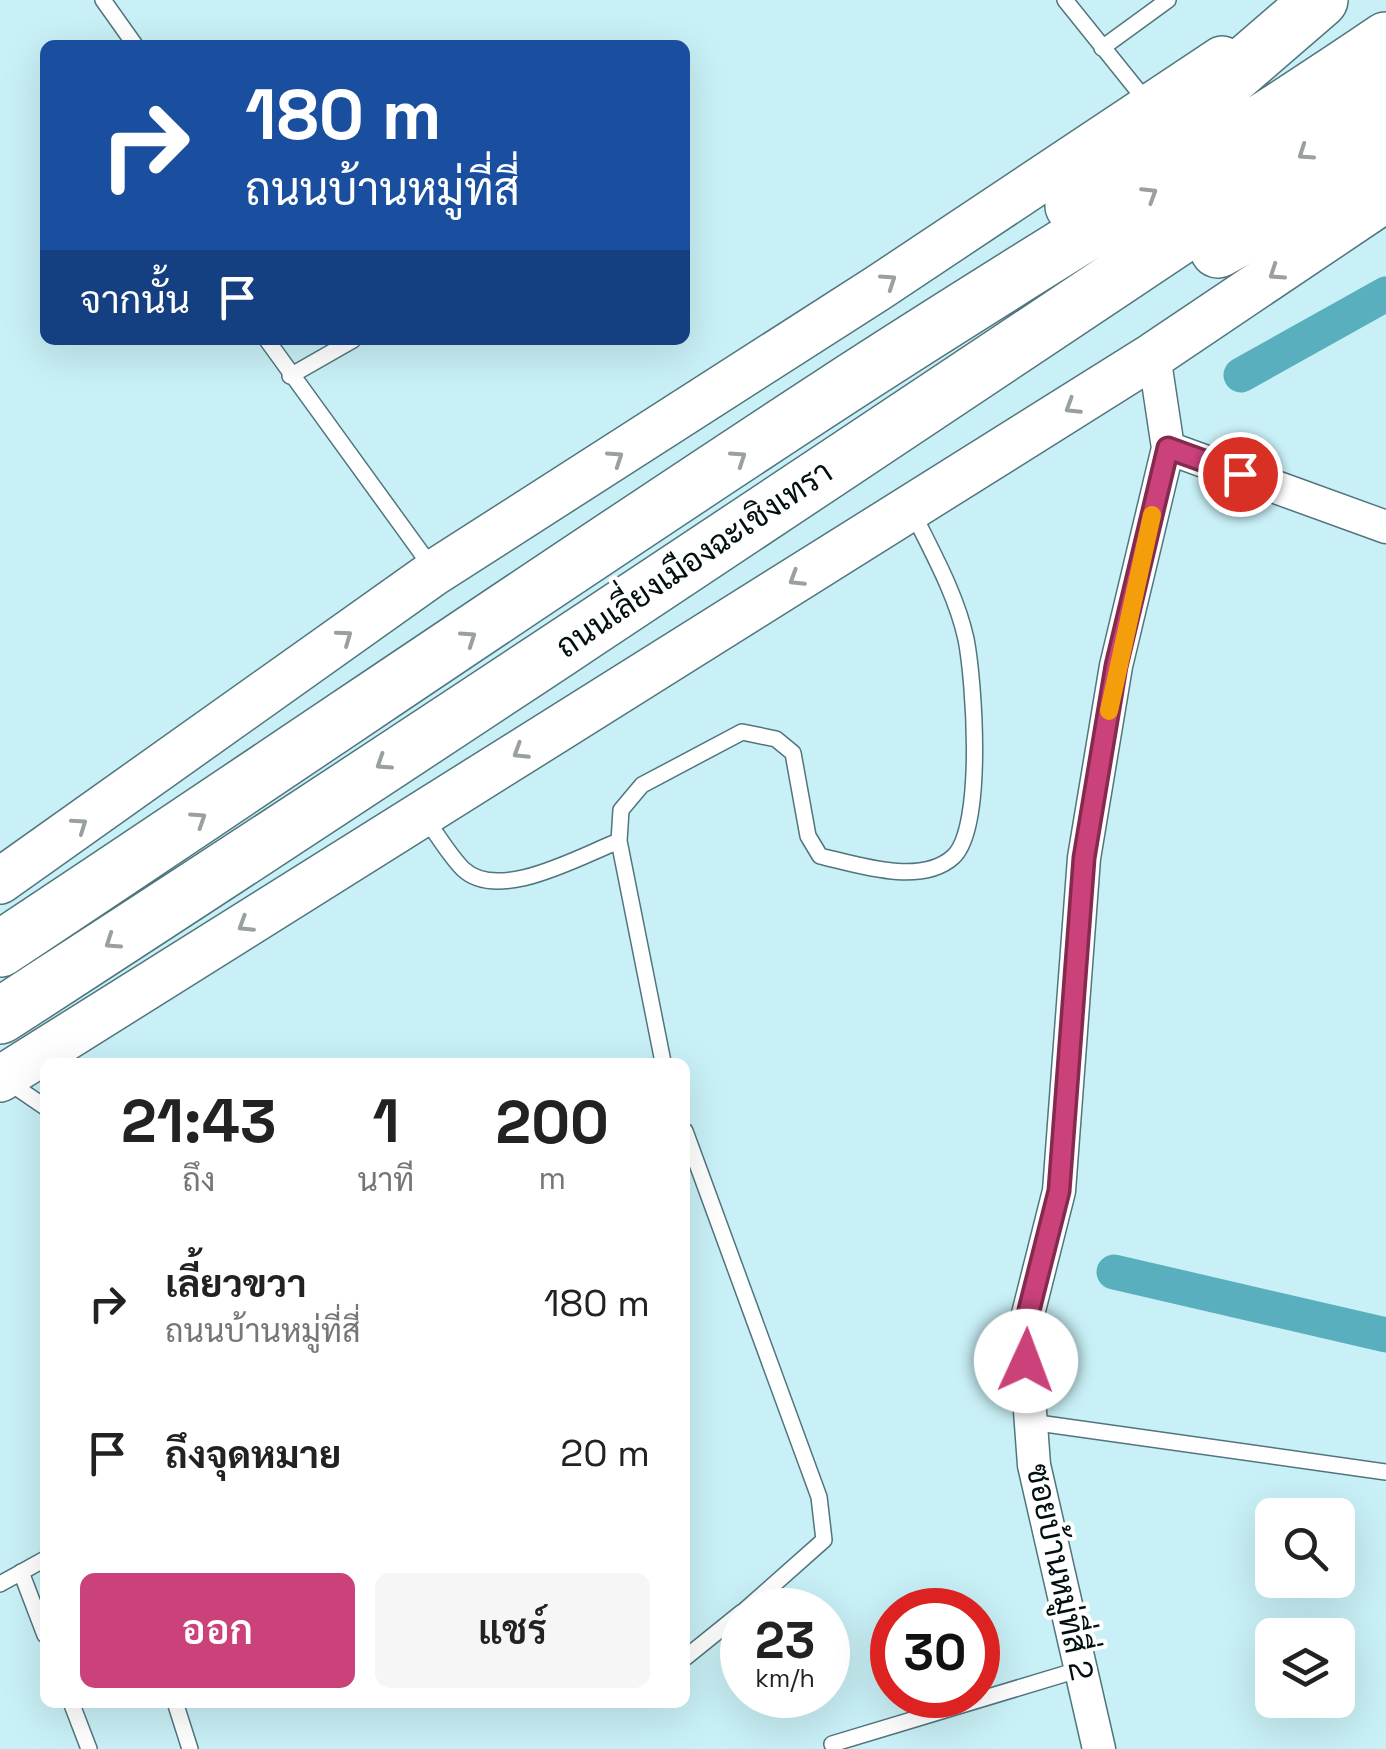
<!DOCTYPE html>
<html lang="th">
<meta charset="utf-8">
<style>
body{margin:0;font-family:"Space Grotesk",Sarabun,sans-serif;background:#f6f6f6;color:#222;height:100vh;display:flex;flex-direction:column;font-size:38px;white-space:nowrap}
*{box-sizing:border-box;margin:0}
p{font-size:32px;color:#767676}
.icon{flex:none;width:55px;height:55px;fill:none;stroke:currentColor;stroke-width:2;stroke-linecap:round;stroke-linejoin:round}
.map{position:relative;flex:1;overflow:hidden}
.side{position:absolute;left:40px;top:1058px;width:650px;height:650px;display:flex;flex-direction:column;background:#fff;border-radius:15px;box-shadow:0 10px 40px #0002}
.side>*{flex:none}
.banner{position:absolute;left:40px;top:40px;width:650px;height:305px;border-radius:15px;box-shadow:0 10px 40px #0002;background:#1a4fa0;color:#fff;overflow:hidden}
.controls{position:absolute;left:1255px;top:1498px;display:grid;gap:20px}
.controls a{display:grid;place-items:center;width:100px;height:100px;border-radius:15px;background:#fff;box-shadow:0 10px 40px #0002;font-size:50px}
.speed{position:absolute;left:720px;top:1588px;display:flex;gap:20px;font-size:50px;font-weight:700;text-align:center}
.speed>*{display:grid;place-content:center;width:130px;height:130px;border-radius:50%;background:#fff;box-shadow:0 10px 40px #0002;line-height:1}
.speed small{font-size:25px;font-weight:400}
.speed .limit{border:15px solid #d22;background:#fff;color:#111}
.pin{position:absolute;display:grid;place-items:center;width:85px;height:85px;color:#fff;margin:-42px;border:5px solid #fff;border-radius:50%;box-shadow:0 2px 10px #0007}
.me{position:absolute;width:110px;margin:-55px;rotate:2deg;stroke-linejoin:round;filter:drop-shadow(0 0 8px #0008)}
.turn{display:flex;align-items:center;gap:35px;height:210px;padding:0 40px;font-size:45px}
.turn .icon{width:130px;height:130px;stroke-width:2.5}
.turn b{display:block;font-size:70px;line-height:85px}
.then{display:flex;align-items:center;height:95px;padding:0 40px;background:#0003;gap:20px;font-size:38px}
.eta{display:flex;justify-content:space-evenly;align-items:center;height:170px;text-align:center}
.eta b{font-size:60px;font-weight:600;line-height:70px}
.button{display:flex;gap:20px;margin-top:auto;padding:20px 40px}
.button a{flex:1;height:115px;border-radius:15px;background:#cb4179;color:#fff;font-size:40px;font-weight:600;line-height:115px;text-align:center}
.button a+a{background:#f6f6f6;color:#222}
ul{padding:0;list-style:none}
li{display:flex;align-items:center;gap:30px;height:150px;padding:0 40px}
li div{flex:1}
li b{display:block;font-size:38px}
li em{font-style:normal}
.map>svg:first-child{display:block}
</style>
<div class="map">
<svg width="1386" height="1749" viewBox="0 0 1386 1749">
<rect width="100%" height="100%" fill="#c8f0f6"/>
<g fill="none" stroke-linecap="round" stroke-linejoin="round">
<path stroke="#59afbd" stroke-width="35" d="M1241,375l145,-81
M1114,1272l272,63"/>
<g stroke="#51757c" stroke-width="18">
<path id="lane" d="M103,0l32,45
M1065,0l82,102
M1102,48l66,-48
M267,340l166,229
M290,376l63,-36
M425,818c12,16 24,37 38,51 36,34 117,-13 156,-28
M663,1062l-44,-221 2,-31 21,-25 100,-53 34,7 17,14 15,83 12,20c38,9 101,30 133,1 32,-29 21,-177 13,-218 -10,-45 -34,-87 -54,-128
M7,1081l38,26
M685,1131l134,366 5,43 -79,70
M1031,1422l355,50
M21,1572l24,63
M0,1584l45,-25
M685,1658l57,-46
M71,1702l18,47
M175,1702l15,47
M832,1744l249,-75"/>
</g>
<g stroke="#51757c" stroke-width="35">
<path id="street" d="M1154,355l14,93 218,79
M1099,1749l-65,-284 -10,-135 35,-139 25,-333 32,-192 52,-218"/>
</g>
<g stroke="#51757c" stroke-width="48">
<path id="secondary" d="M0,881l435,-309 443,-284 344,-229
M0,1079l1154,-724 232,-156"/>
</g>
<g stroke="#51757c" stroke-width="58">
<path id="highway" d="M1073,206l94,-74 153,-132
M1218,250l168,-93
M0,949c278,-184 553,-373 832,-555 183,-120 373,-231 554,-354
M0,1016c465,-301 925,-610 1386,-917"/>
</g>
<use href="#lane" stroke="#fff" stroke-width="15"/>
<use href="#street" stroke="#fff" stroke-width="32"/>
<use href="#secondary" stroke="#fff" stroke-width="45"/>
<use href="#highway" stroke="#fff" stroke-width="55"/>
</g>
<defs><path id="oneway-chevron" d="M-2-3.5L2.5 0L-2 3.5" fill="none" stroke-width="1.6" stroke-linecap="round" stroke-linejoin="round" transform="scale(2.5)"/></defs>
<g stroke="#9a9fa0">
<use href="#oneway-chevron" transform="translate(1305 153) rotate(146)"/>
<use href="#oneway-chevron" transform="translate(1150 194) rotate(-32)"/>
<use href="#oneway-chevron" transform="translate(1276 273) rotate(146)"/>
<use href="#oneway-chevron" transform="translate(889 281) rotate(-34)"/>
<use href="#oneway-chevron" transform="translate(1072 407) rotate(148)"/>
<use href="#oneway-chevron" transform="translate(616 458) rotate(-34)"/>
<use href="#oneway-chevron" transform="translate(739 458) rotate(-34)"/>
<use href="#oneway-chevron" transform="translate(796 579) rotate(148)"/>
<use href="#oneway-chevron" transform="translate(345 637) rotate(-36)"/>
<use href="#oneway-chevron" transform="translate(469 638) rotate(-34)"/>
<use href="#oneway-chevron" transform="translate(520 752) rotate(148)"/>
<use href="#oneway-chevron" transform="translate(383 763) rotate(147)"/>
<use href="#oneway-chevron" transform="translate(199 819) rotate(-33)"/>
<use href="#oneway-chevron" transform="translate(80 825) rotate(-35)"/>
<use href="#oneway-chevron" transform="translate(245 925) rotate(148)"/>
<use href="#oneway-chevron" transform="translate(112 942) rotate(146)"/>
</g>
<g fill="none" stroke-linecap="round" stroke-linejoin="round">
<g stroke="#842a4f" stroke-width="25">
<path id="route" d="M1026,1361l-2,-31 35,-139 25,-333 32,-192 52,-218 72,26"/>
</g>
<use href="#route" stroke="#cb4179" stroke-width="18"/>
<path stroke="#f59e0b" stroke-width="18" d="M1109,711l43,-196"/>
</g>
<g text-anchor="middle" stroke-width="8" stroke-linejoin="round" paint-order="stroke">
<g font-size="32" fill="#020f11" stroke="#fff">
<text transform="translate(694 559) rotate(-34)" y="11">ถนนเลี่ยงเมืองฉะเชิงเทรา</text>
<text transform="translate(1060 1572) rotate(78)" y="11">ซอยบ้านหมู่ที่สี่ 2</text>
</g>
</g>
</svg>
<div class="controls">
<a><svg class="icon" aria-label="search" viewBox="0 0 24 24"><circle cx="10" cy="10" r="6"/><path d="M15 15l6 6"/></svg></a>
<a><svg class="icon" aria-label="layers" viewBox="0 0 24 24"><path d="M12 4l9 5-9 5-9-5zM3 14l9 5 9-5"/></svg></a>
</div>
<div class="speed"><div>23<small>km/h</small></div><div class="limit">30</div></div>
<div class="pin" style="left:1240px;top:474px;background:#d93025"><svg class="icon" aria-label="arrive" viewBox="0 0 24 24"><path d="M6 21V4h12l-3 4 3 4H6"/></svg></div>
<svg class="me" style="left:1026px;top:1361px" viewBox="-20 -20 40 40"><circle r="19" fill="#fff"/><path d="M0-13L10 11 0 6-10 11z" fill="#cb4179"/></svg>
<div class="banner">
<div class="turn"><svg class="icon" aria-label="right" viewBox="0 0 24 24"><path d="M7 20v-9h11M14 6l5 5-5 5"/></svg><div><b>180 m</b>ถนนบ้านหมู่ที่สี่</div></div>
<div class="then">จากนั้น<svg class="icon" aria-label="arrive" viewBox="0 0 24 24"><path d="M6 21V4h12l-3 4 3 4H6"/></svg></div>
</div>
<section class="side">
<div class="eta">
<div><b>21:43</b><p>ถึง</p></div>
<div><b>1</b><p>นาที</p></div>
<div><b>200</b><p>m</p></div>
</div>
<ul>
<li><svg class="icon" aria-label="right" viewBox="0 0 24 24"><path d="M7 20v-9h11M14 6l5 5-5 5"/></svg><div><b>เลี้ยวขวา</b><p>ถนนบ้านหมู่ที่สี่</p></div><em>180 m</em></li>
<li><svg class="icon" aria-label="arrive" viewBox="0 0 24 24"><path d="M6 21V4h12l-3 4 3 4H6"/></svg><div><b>ถึงจุดหมาย</b></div><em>20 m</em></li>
</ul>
<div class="button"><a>ออก</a><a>แชร์</a></div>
</section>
</div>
